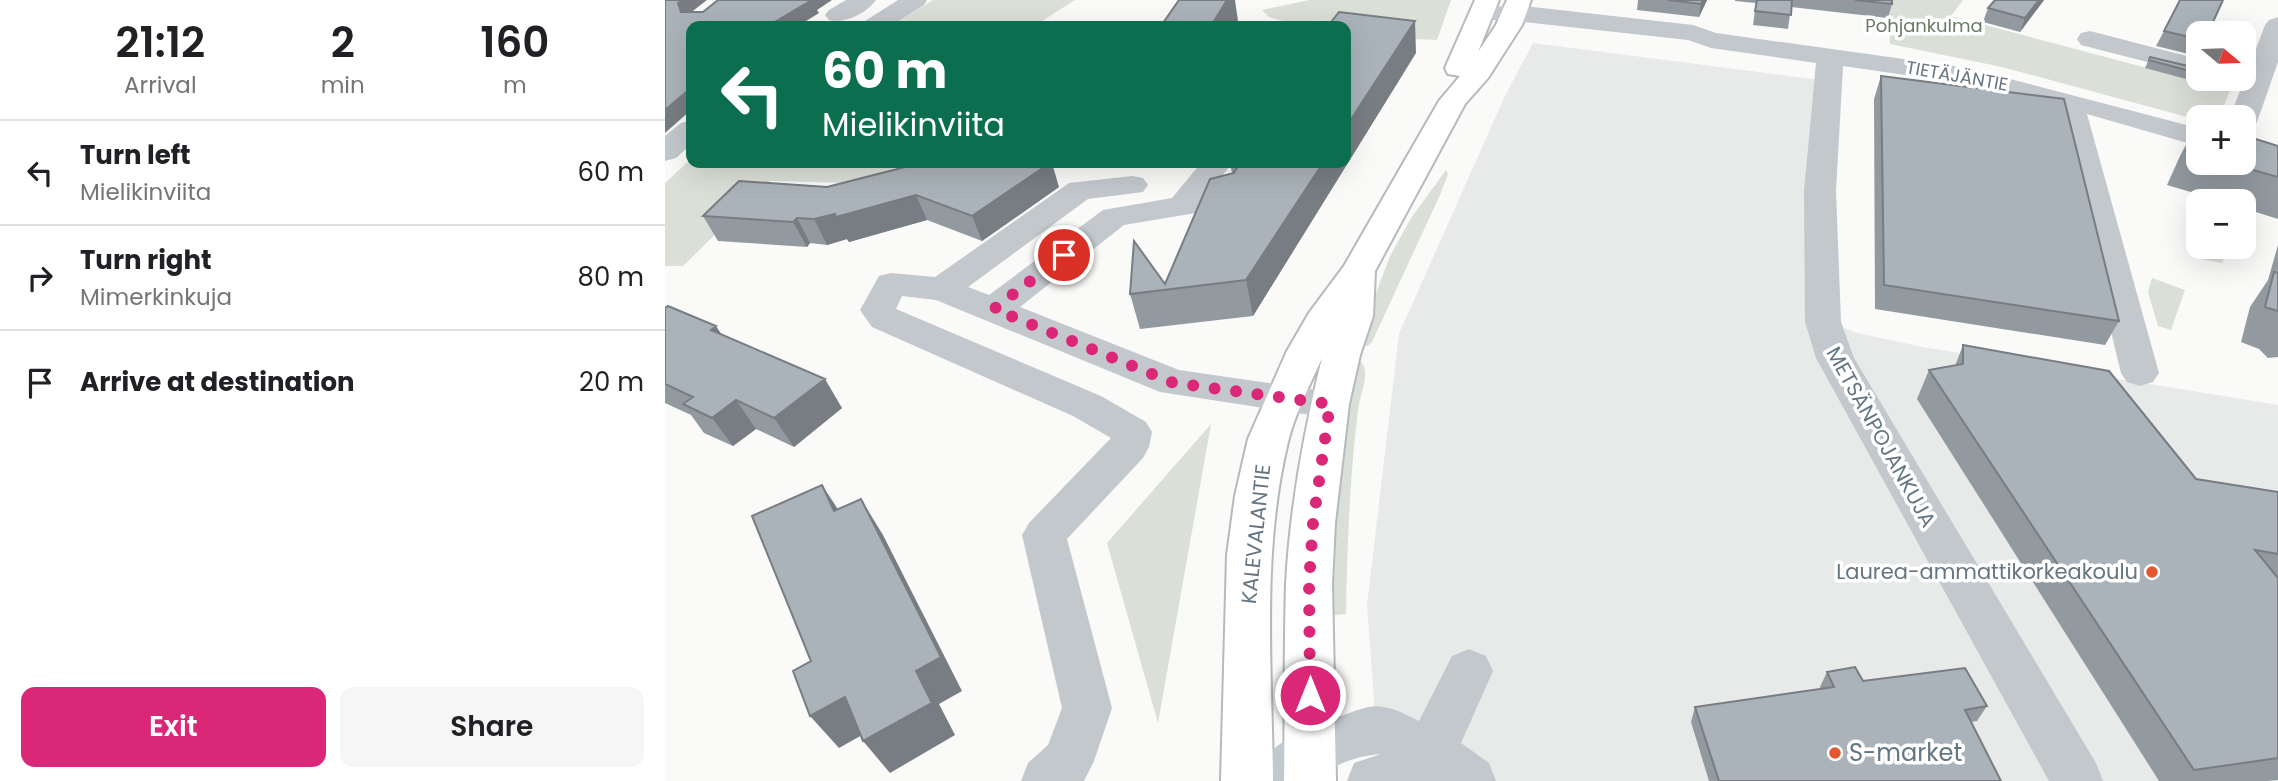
<!DOCTYPE html>
<meta charset="utf-8">
<style>
body{margin:0;font-family:Poppins,sans-serif;background:#f6f6f6;color:#202124;height:100vh;display:flex;flex-direction:column;font-size:26px;white-space:nowrap}
*{box-sizing:border-box;margin:0}
p{font-size:23px;color:#757577}
.icon{flex:none;width:38px;height:38px;fill:none;stroke:currentColor;stroke-width:2;stroke-linecap:round;stroke-linejoin:round}
.map{position:relative;flex:1;overflow:hidden}
.sheet{display:flex;flex-direction:column;background:#fff;width:665px}
.sheet>*{flex:none}
.hud{position:absolute;left:21px;top:21px;width:665px;height:147px;border-radius:14px;box-shadow:0 7px 28px #0002;background:#0b6e4f;color:#fff;overflow:hidden}
.needle{width:46px;rotate:109deg}
.fabs{position:absolute;left:1521px;top:21px;display:grid;gap:14px}
.fabs a{display:grid;place-items:center;width:70px;height:70px;border-radius:14px;background:#fff;box-shadow:0 7px 28px #0002;font-size:35px}
.pin{position:absolute;display:grid;place-items:center;width:60px;height:60px;color:#fff;margin:-30px;border:4px solid #fff;border-radius:50%;box-shadow:0 2px 7px #0007}
.me{position:absolute;width:77px;margin:-38px;rotate:0deg;stroke-linejoin:round;filter:drop-shadow(0 0 5px #0008)}
.turn{display:flex;align-items:center;gap:24px;height:147px;padding:0 21px;font-size:32px}
.turn .icon{width:91px;height:91px;stroke-width:2.5}
.turn b{display:block;font-size:49px;line-height:60px}
.eta{display:flex;justify-content:space-evenly;align-items:center;height:119px;text-align:center}
.eta b{font-size:42px;font-weight:600;line-height:49px}
.action{display:flex;gap:14px;margin-top:auto;padding:14px 21px}
.action a{flex:1;height:80px;border-radius:14px;background:#db2777;color:#fff;font-size:28px;font-weight:600;line-height:80px;text-align:center}
.action a+a{background:#f6f6f6;color:#202124}
ul{padding:0;list-style:none}
li{display:flex;align-items:center;gap:21px;height:105px;padding:0 21px;border-top:2px solid #e0e0e0}
li div{flex:1}
li b{display:block;font-size:26px}
li em{font-style:normal}
main{display:flex;flex:1;min-height:0}
.map>svg:first-child{display:block}
</style>
<main>
<section class="sheet">
<div class="eta">
<div><b>21:12</b><p>Arrival</p></div>
<div><b>2</b><p>min</p></div>
<div><b>160</b><p>m</p></div>
</div>
<ul>
<li><svg class="icon" aria-label="left" viewBox="0 0 24 24"><path d="M17 20v-9H6M10 6l-5 5 5 5"/></svg><div><b>Turn left</b><p>Mielikinviita</p></div><em>60 m</em></li>
<li><svg class="icon" aria-label="right" viewBox="0 0 24 24"><path d="M7 20v-9h11M14 6l5 5-5 5"/></svg><div><b>Turn right</b><p>Mimerkinkuja</p></div><em>80 m</em></li>
<li><svg class="icon" aria-label="arrive" viewBox="0 0 24 24"><path d="M6 21V4h12l-3 4 3 4H6"/></svg><div><b>Arrive at destination</b></div><em>20 m</em></li>
</ul>
<div class="action"><a>Exit</a><a>Share</a></div>
</section>
<div class="map">
<svg width="1613" height="781" viewBox="0 0 1613 781">
<rect width="100%" height="100%" fill="#fafaf8"/>
<path fill="#e8e9e9" d="M868,43l287,37 -11,235 48,18 66,14 355,58v376h-898l-13,-176 32,-271 105,-236z"/>
<path fill="#dadfd7" d="M268,0h142l-41,26h-143z
M645,0h141l-14,40 -67,-3 -24,-11h-46l-31,-9 -7,-7z
M1224,0h74l-12,16 279,74 -10,27h-22v3l-196,-53 -112,-23z
M26,159v4h219l-59,20 -81,-2 -87,85h-18v-83z
M781,170l2,4 -8,21 -68,147 -4,4h-12l34,-90 21,-38z
M1524,232l9,1v14h32l-8,16 -26,-5z
M1487,278l33,12 -14,40 -13,-4 -10,-34z
M688,361l8,1c10,10 -1,33 -3,47 -8,67 -11,136 -12,205l-20,2 -2,-52z
M546,424l-53,299 -51,-180z"/>
<g fill="none" stroke-linecap="round" stroke-linejoin="round">
<g stroke="#b5babe" stroke-width="4">
<path id="major" d="M810,0h24l-21,52 18,-27 11,-25h24l-9,25 -34,53 -23,26 -90,167 -2,45 -13,39 -11,49 -14,119 -3,60 4,198h-52c1,-66 0,-132 2,-197 4,-76 18,-153 36,-226 -12,27 -27,55 -34,84 -27,110 -16,227 -15,339h-52l6,-226 8,-59 13,-57 39,-88 22,-38 35,-47 95,-165 21,-25 -12,-2 -3,-6z"/>
</g>
<path fill="#c3c8cc" fill-rule="evenodd" d="M181,0h30c-9,13 -31,24 -47,20l-4,-5 4,-5z
M233,0h29l-3,5 -33,21h-30l4,-5z
M850,5l178,20 23,8 252,35 230,60v18l-111,-32 72,259 -6,9 -13,4 -13,-4 -6,-9 -63,-260 3,-6 -93,-23 -125,-18 -7,125 5,131 13,36 242,405 7,18h-54l-233,-423 -11,-36 -1,-131 12,-128 -105,-15 -23,-8 -173,-19 -43,-2 -4,-5 4,-5z
M1613,17v45l-21,60 -4,6 -10,3v-14h-13l35,-92 4,-5z
M1425,31l108,28v16l-117,-30 -4,-6 4,-6z
M26,120v24l-15,14 -11,3v-25l16,-13z
M536,163h31l-22,29 17,-2 11,2 5,7 -5,7 -114,19 -104,82 159,63 165,24 5,10 -5,10 -14,4 -170,-26 -224,-92 -34,-4 -6,13 205,87 45,26 6,10 -3,15 -6,11 -76,81 45,169 -18,53 -10,20h-63l7,-18 20,-18 14,-37 -40,-173 7,-12 82,-85 -38,-22 -201,-89 -12,-17 19,-34 12,-3 44,4 134,-94 63,-7 11,2 5,7 -5,7 -55,7 -120,88 21,8 114,-85 69,-12z
M804,649l17,7 7,15 -32,72 28,20 7,18h-149l7,-18 27,-9c-25,2 -48,10 -66,27h-64c16,-39 52,-52 90,-65 13,-4 28,-12 42,-9 12,1 25,9 36,14l33,-65z"/>
<use href="#major" fill="#fff" fill-rule="evenodd"/>
</g>
<path fill="#929a9f" d="M973,0h69l-8,17 -62,-7z
M1070,0h157v4l-4,14 -97,-11 -3,22 -35,-4 3,-22 -21,-2z
M1330,0h49l-24,32 -37,-10 5,-14z
M1499,31l34,2v20l-1,3 -41,-10z
M751,53l-163,263 -113,13 -10,-35 35,-10 67,-111 -2,-10h116z
M1485,57l42,10 -6,12 -41,-11z
M1216,76l238,245 -14,24 -230,-36 -1,-210z
M1533,122v41h45l35,-17v73l-35,-11v-7h-22l-54,-16 13,-29z
M162,187h232l-77,54 -55,-21 -78,22 -2,-3 -20,6 -17,-2 -3,4 -89,-6 -15,-25z
M1613,245v112l-10,1 -9,-9 -18,-7 9,-35 18,-27z
M0,308l56,27 121,73 -48,39 -38,-18 -23,17 -29,-13 -13,-18 -26,-12z
M1298,345l233,134 82,13v288l-11,1h-108l-242,-382 12,-29 26,-4z
M1162,672l36,9 124,25 -10,15 -6,1 30,59h-292l-18,-59 4,-15 126,-18 -1,-2z"/>
<path fill="#777d82" d="M17,0h25l-22,17 -4,-5 -3,-9z
M143,0h24l-15,10 2,3 -21,13h-30z
M562,0h8l3,21 -3,5h-24z
M1038,0h4l-8,17 2,-13z
M1374,0h5l-24,32 5,-14z
M750,21l1,32 -163,263 -7,-36 77,-117h23v-36z
M26,88v22l-26,23v-23z
M385,163h2l7,24 -77,54 -10,-25z
M251,195l11,25 -78,22 -2,-3 -20,6 -13,-26z
M132,218l13,25 -3,4 -14,-25z
M51,326l19,29 -24,-25z
M160,379l17,29 -48,39 -20,-29z
M71,400l20,29 -23,17 -21,-28z
M157,485l23,35 -11,-9z
M196,499l22,36 79,156 -23,13 16,31 -65,38 -27,-32 53,-70z
M180,697l26,33 -32,18 -29,-32z"/>
<path fill="#aab3b9" stroke="#777d82" stroke-width="2" d="M0,0h17l-4,3 3,9h22l15,-12h94l-44,26h-77v62l-26,22z
M514,0h48l-16,26h-50z
M1003,0h35l-2,4z
M1092,0h35l-1,15 -36,-4z
M1190,0h37v4z
M1330,0h44l-14,18 -37,-10z
M1515,0h43l-15,33h-10v6l-34,-8z
M674,12l76,9 -69,106v-101h-18z
M1485,57l42,10 -2,4 -41,-11z
M1216,76l183,23 55,222 -235,-36z
M1533,122v32l-12,-3z
M1578,135l35,11v31l-50,-14h15z
M250,163h135l-78,53 -56,-21 -80,22 -1,-3 -21,5 -17,-1 -4,4 -90,-6 36,-35 88,6 82,-21z
M573,163h85l-77,117 -116,14 4,-53 31,43 45,-105 24,-6 5,-9z
M1609,272l4,1v38l-13,-4z
M3,306l48,20 -5,4 114,49 -51,39 -38,-18 -24,18 -29,-14 10,-7 -28,-13v-76z
M1298,345l146,26 87,108 82,13v62l-23,-4 23,28v180l-84,12 -265,-400 34,-6z
M157,485l12,26 27,-12 80,158 -25,14 16,32 -69,38 -18,-44 -35,19 -17,-45 18,-10 -59,-145z
M1190,667l8,14 102,-13 22,38 -22,4 36,71h-282l-24,-74 139,-20 -7,-15z"/>
<g fill="none" stroke-linecap="round" stroke-linejoin="round">
<path stroke="#db2777" stroke-width="12" stroke-dasharray="0 21.6" d="M399,255l-70,54 180,74 156,21 -17,119 -4,60 1,112"/>
</g>
<g fill="#e4572e" stroke="#fff" stroke-width="2.5">
<circle cx="1487" cy="572" r="7"/>
<circle cx="1170" cy="753" r="7"/>
</g>
<g text-anchor="middle" stroke-width="7" stroke-linejoin="round" paint-order="stroke">
<g font-size="18" fill="#687a64" stroke="#fff">
<text x="1259" y="32">Pohjankulma</text>
</g>
<g font-size="18" fill="#657683" stroke="#fff">
<text transform="translate(1292 76) rotate(10)" y="6">TIETÄJÄNTIE</text>
</g>
<g font-size="21" fill="#657683" stroke="#fff">
<text transform="translate(1216 437) rotate(61)" y="7">METSÄNPOJANKUJA</text>
<text transform="translate(591 534) rotate(-84)" y="7">KALEVALANTIE</text>
</g>
<g font-size="21" fill="#657683" stroke="#fff" text-anchor="end">
<text x="1473" y="579">Laurea-ammattikorkeakoulu</text>
</g>
<g font-size="24" fill="#657683" stroke="#fff" text-anchor="start">
<text x="1184" y="761">S-market</text>
</g>
</g>
</svg>
<div class="fabs">
<a><svg class="needle" viewBox="-14 -14 28 28"><path d="M0-13l5 13h-10z" fill="#e53935"/><path d="M0 13l5-13h-10z" fill="#757577"/></svg></a>
<a>+</a>
<a>−</a>
</div>
<div class="pin" style="left:399px;top:255px;background:#d93025"><svg class="icon" aria-label="arrive" viewBox="0 0 24 24"><path d="M6 21V4h12l-3 4 3 4H6"/></svg></div>
<svg class="me" style="left:645px;top:695px" viewBox="-20 -20 40 40"><circle r="17" fill="#db2777" stroke="#fff" stroke-width="3"/><path d="M0-11L8 9 0 5-8 9z" fill="#fff"/></svg>
<div class="hud">
<div class="turn"><svg class="icon" aria-label="left" viewBox="0 0 24 24"><path d="M17 20v-9H6M10 6l-5 5 5 5"/></svg><div><b>60 m</b>Mielikinviita</div></div>
</div>
</div>
</main>
